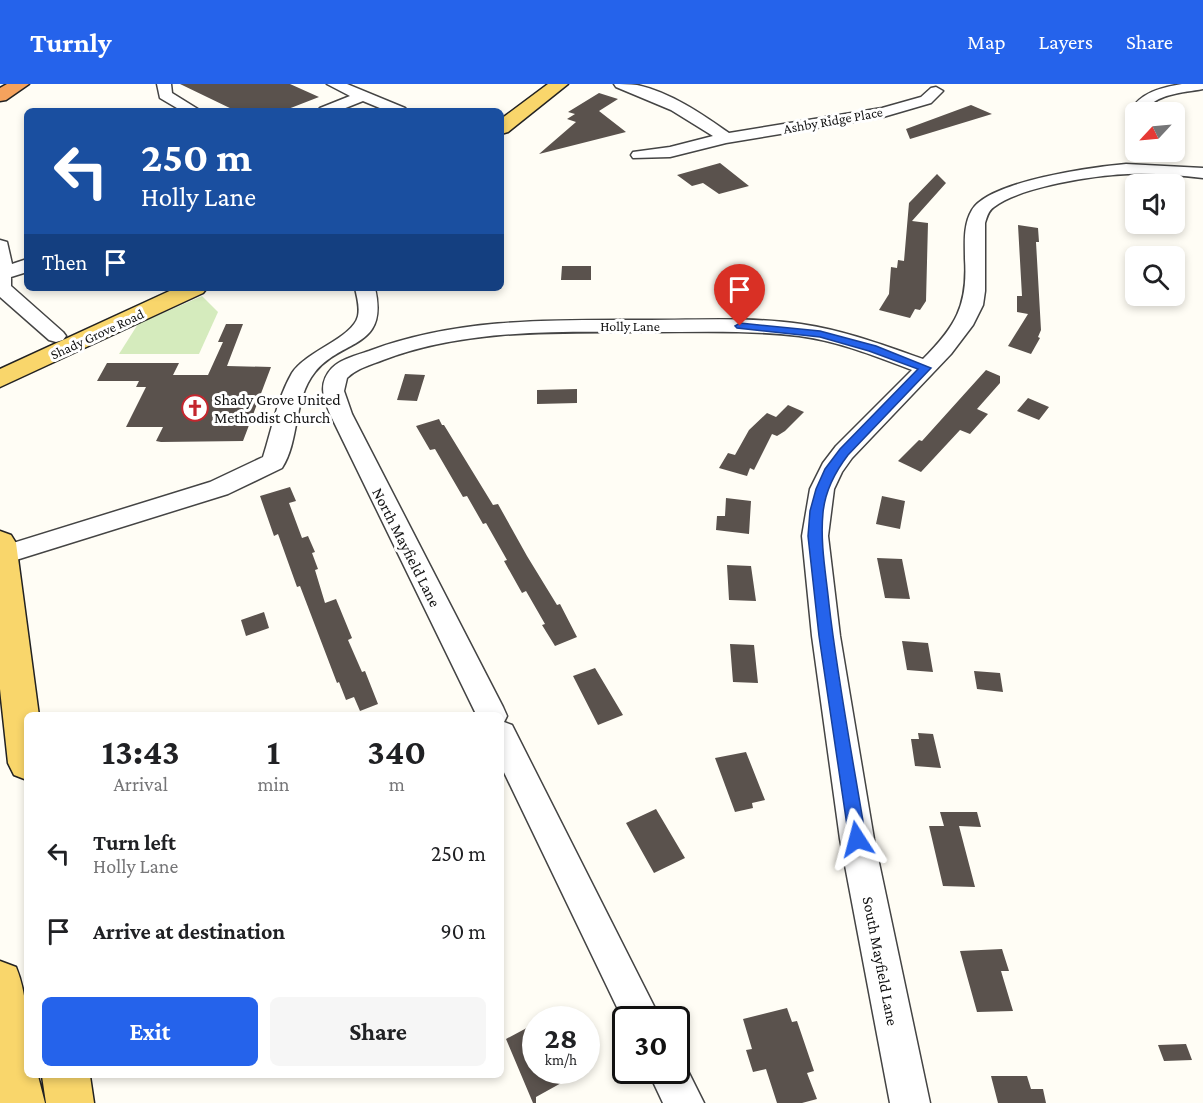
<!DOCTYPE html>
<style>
body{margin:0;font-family:"Crimson Pro",serif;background:#f6f6f6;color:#202124;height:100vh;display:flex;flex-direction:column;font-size:22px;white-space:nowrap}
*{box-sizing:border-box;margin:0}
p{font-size:20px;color:#757577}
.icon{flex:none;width:33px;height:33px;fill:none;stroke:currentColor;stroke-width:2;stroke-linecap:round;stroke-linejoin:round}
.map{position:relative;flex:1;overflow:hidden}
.drawer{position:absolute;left:24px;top:628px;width:480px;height:366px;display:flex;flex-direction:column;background:#fff;border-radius:9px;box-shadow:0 3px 9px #0003}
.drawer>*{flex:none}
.hud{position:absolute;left:24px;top:24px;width:480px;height:183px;border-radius:9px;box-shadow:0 3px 9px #0003;background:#1a4fa0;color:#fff;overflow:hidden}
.needle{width:39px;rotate:244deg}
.tools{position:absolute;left:1125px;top:18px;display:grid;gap:12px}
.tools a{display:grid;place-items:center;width:60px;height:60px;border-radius:9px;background:#fff;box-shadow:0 3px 9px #0003;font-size:30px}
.speed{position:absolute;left:522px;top:922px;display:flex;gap:12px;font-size:30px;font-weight:700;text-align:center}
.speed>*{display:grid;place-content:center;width:78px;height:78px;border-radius:50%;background:#fff;box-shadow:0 3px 9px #0003;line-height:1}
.speed small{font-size:15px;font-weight:400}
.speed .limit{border:3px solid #111;border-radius:9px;background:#fff;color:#111}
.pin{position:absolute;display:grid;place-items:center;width:51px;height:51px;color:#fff;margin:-62px -26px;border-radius:50% 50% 50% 0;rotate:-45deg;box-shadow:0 0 6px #0007}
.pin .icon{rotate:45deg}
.me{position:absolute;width:66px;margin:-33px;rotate:351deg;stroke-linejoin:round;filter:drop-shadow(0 0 4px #0008)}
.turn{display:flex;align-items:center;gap:21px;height:126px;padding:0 18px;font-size:27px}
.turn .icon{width:78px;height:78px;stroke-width:2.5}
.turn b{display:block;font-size:42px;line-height:51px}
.then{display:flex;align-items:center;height:57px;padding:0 18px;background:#0003;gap:12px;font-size:22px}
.eta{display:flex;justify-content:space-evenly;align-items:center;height:102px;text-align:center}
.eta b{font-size:36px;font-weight:700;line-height:42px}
.cta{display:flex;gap:12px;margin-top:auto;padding:12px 18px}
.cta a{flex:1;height:69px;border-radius:9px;background:#2563eb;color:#fff;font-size:24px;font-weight:700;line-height:69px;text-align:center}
.cta a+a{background:#f6f6f6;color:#202124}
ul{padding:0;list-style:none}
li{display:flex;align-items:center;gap:18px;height:78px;padding:0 18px}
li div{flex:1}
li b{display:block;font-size:22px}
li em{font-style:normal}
header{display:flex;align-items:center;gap:36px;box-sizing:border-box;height:84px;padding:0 30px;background:#2563eb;color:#fff}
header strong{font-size:28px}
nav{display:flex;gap:33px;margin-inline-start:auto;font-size:21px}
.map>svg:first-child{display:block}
</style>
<header>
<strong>Turnly</strong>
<nav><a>Map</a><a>Layers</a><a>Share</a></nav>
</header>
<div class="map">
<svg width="1203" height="1019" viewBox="0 0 1203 1019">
<rect width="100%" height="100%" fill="#fffdf5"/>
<path fill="#d5ebbd" d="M202,212l16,16 -19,42h-80l19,-30z"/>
<path fill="#5a524d" d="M180,0h110l29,13 -36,14h-47z
M599,9l19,6 -19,12 27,21 -87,22 37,-32 -9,-3 8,-5 -7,-2z
M971,21l21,9 -82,25 -4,-10z
M720,79l29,23 -30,8 -16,-11 -11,3 -15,-11z
M937,90l9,9 -34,38 16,2 -2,78 -6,9 -5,-1 -5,9 -31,-8 10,-16 2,-27 6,1 1,-8 6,1 5,-58z
M1018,141l20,3 1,14h-3l5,88 -3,7 2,1 -9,16 -23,-8 20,-32 -11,-2v-16h5z
M562,182h29v14h-30z
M226,240h17l-16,42 44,1 -28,74 -82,1 -5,-1 7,-14h-37l20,-40h-10l3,-6h-42l10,-18h72l-6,12h35l15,-33h-5z
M986,286l14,6v7l-23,26 11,5 -18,20 -10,-4 -39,42 -23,-11 21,-21 3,1z
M405,290l20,1 -8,26 -20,-1z
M577,305v14l-40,1v-14z
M1028,314l21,9 -10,13 -22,-9z
M788,321l16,7 -19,19 -8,5 -5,-2 -18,36 -4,-2 -3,8 -28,-8 9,-15 7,2 14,-25 18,-17 9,4z
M439,335l3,6h2l49,80 5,-1 29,52 30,49 3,-1 17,33 -22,9 -13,-21 3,-1 -19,-33 -4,2 -18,-32 3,-1 -21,-37 -3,1 -16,-28 -4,1 -28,-48 -5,1 -14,-24z
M290,403l6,14 -7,2 13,35 6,-2 7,16 -3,1 6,16 -3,1 10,33 11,-4 16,39 -4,2 14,32 3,-1 13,33 -18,7 -6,-14 -8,3 -7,-18 -2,1 -37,-97 -3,1 -19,-53 -4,2 -14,-40z
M882,412l23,5 -5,28 -24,-5z
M726,414l25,3 -2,33 -33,-4 1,-14h8z
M877,474l25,1 8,40 -25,-1z
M727,481l24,1 5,35 -27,-1z
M264,528l5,16 -23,8 -5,-16z
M902,557l26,2 5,29 -26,-2z
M730,560l24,1 4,38 -25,-1z
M595,584l28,47 -25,10 -25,-49z
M974,587l26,2 3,19 -26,-3z
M918,649l15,1 8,34 -26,-2 -4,-27h8z
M746,668l19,48 -13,3 1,5 -18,4 -20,-54z
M656,725l29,49 -31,15 -28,-50z
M940,728h37l4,15 -22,-1 16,61 -32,-1 -14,-60h15z
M1002,865l7,22h-8l12,40 -36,1 -17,-61z
M787,924l5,14 5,-1 17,50 -7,2 10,26 -15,4h-25l-11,-34 -13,3 -7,-22 6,-1 -9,-30z
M536,939v48h22l5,11 -27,15v6h-3l-27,-64z
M1186,960l6,16 -28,1 -6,-16z
M991,992h36l4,13h12l3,14h-48z"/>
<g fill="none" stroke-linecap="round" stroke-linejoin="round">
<g stroke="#444" stroke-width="3">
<path id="minor" d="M157,0h14l1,9 29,18h-19l-22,-13z
M327,0h20l58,24 3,3h-21l-24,-10 -25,10h-21l3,-3 30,-12z
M614,0c7,0 16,0 23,1 33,7 65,29 92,48l153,-25 39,-11 10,-9 5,-1 7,4 -12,12 -48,14 -157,26 -56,14 -37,1 -2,-3 2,-3 37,-5 43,-11 -42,-26 -55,-23z
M1182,0h21v5c-20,4 -47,4 -59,23h-8v4l-7,-4c12,-20 31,-24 53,-28z
M1126,80l77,4v10c-25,-3 -50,-5 -75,-4 -32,1 -109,13 -134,33 -6,4 -7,10 -9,16v68l-2,14 -10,20 -22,29 -99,104 -10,14 -8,17 -6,47 12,100 34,203 56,264h-40l-50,-264 -28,-203 -10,-100 8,-47 13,-26 13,-17 76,-76c-37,-14 -74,-29 -113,-34 -50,-6 -100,-4 -150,-4 -90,0 -181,-4 -266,28 -12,5 -26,8 -36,18l-3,13 8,23 151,293 4,9 -3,6 8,3 149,295h-35v6l-125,-260v-50h-24l-147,-302c-7,-17 -12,-31 2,-46 9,-9 25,-13 37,-17 91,-34 186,-31 282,-31 50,0 100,-3 150,4 42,6 82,21 122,35 32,-32 45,-53 42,-100 0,-16 -2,-34 7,-49 17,-29 121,-43 154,-46z
M0,156l7,2 5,22 15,-5v13l-16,5v9l52,46 3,4 -3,4 -7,2 -7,-2 -49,-43z
M355,204h20c14,61 -32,50 -60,84 -22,27 -15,68 -33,96l-54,26 -228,71v-18l210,-65 53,-25c9,-28 14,-58 29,-84 14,-22 61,-35 66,-57 2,-9 -1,-19 -3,-28z
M676,972l5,1 23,46h-41l-15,-32h28z"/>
</g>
<g stroke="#222" stroke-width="3">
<path id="major" d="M548,0h20l-60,48 -7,2v-15z
M176,204h31l-4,5 -203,94v-18z
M0,447l11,4 5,8 23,173h-12v64l-13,-5 -6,-12 -8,-74z
M0,877l16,6c14,34 11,73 11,109h11l7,27h-45z
M42,992h48l4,27h-48z"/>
</g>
<g stroke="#222" stroke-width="3">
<path id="highway" d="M7,0h22l-23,16 -6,1v-13z"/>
</g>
<use href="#minor" fill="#fff" fill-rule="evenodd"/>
<use href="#major" fill="#f9d66b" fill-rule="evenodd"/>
<use href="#highway" fill="#f5a25d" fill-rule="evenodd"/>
</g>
<path fill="#2563eb" stroke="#184099" stroke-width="1.5" d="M740,239l80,8 56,15 55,22 -83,87c-13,17 -23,36 -25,58 -3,30 3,61 6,91 9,78 24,156 37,235l-3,5 -6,2 -6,-2 -2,-5 -30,-203 -11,-100 2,-25 6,-22 9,-20 15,-20 78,-80 -49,-18 -49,-14 -83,-9 -2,-2z"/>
<defs>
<g id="church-ring" transform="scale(1.35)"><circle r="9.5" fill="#fff" stroke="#c4262e" stroke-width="1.5"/><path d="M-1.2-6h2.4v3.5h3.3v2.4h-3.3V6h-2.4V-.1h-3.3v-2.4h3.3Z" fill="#c4262e"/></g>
</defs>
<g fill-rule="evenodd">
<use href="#church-ring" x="195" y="324"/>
</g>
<g text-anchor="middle" stroke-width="6" stroke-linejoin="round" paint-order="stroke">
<g font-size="14" fill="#111" stroke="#fff">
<text transform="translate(833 36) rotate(-10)" y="5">Ashby Ridge Place</text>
<text x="630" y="247">Holly Lane</text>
<text transform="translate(97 250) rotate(-25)" y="5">Shady Grove Road</text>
</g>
<g font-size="16" fill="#111" stroke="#fff" text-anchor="start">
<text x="214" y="321">Shady Grove United<tspan x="214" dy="18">Methodist Church</tspan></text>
</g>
<g font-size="16" fill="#111" stroke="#fff">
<text transform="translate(407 463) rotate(63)" y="6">North Mayfield Lane</text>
<text transform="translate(881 877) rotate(79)" y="6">South Mayfield Lane</text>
</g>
</g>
</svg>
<div class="tools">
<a><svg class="needle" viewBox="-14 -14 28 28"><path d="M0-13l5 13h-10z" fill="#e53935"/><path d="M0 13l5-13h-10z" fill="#757577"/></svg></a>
<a><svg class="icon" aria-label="sound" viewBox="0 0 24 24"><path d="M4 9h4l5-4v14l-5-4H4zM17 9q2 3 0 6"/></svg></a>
<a><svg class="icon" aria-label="search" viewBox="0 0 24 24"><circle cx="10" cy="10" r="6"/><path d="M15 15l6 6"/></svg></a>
</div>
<div class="speed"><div>28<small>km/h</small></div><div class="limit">30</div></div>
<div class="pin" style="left:740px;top:242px;background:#d93025"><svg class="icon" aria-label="arrive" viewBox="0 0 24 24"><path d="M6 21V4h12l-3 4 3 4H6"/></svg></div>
<svg class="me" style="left:857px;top:755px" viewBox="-20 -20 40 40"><path d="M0-17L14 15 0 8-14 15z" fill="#2563eb" stroke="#fff" stroke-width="4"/></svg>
<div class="hud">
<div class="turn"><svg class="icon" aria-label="left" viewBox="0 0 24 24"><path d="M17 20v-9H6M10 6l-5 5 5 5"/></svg><div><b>250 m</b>Holly Lane</div></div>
<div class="then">Then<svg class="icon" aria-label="arrive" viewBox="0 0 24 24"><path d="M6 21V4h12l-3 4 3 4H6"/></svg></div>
</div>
<section class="drawer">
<div class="eta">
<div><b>13:43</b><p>Arrival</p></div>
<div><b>1</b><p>min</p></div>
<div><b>340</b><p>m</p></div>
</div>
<ul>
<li><svg class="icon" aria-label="left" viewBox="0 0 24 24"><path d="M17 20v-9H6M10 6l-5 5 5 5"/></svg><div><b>Turn left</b><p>Holly Lane</p></div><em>250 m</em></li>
<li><svg class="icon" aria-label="arrive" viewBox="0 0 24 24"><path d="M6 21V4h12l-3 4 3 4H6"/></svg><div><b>Arrive at destination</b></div><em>90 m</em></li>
</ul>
<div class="cta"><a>Exit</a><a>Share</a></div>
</section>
</div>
